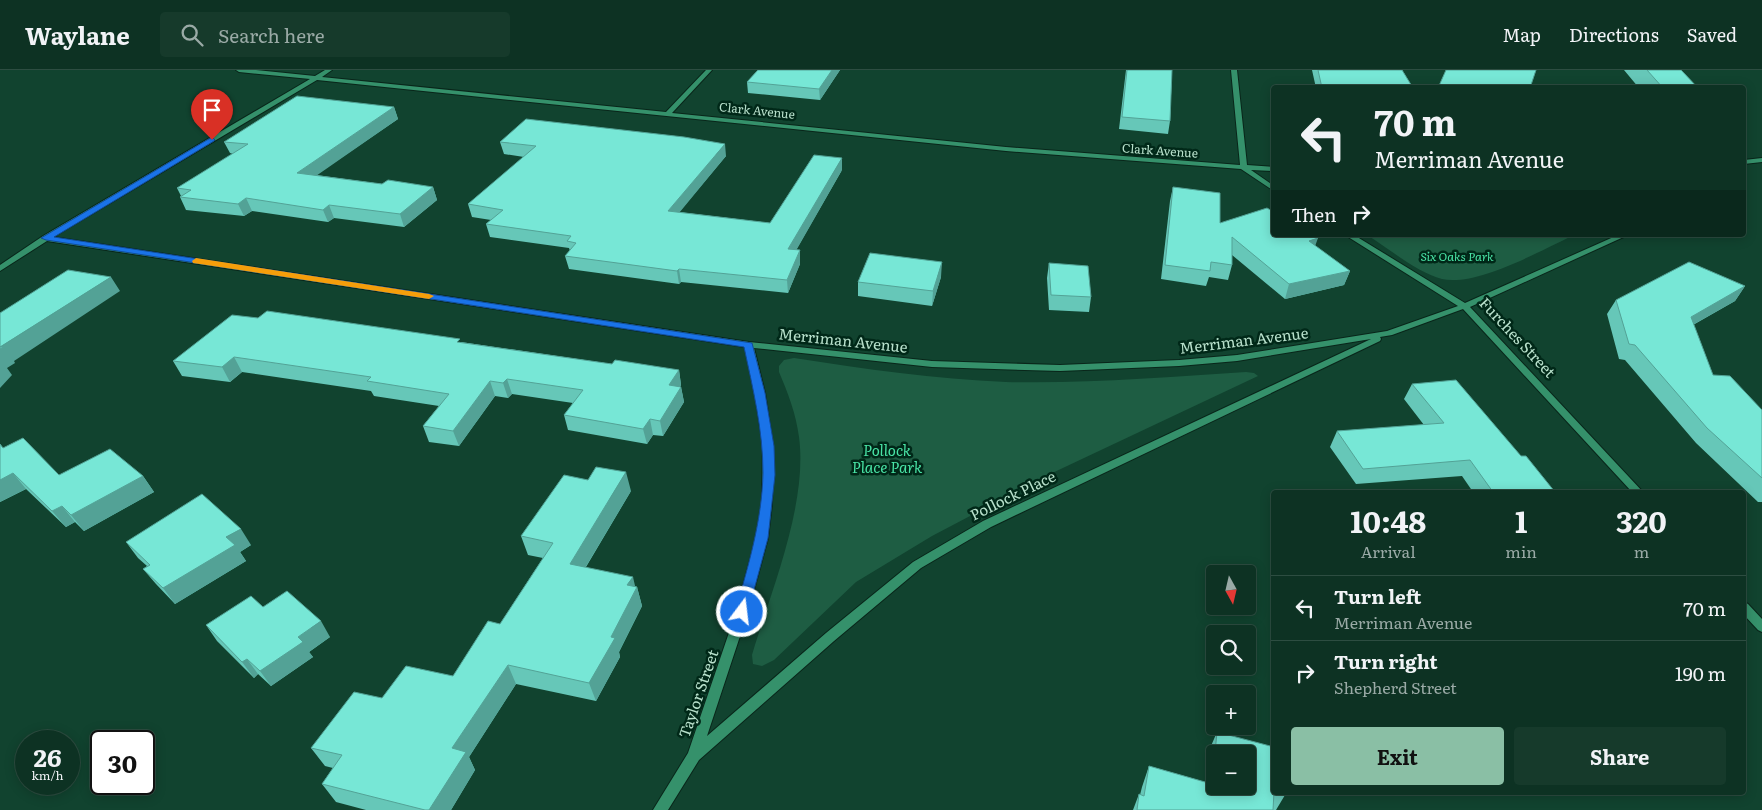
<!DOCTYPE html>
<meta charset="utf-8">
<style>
body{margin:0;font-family:Literata,serif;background:#163a2b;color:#f1f3f6;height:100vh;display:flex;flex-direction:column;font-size:19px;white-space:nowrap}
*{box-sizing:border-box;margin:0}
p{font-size:16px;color:#9aaaa6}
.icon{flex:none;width:28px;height:28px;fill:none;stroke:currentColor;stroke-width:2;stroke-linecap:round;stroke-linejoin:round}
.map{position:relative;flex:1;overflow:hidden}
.details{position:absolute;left:1271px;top:420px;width:475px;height:305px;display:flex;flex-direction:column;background:#0d3223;border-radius:5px;box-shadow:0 2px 12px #0003,0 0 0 1px #2d4d41}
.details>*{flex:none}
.top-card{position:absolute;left:1271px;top:15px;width:475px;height:152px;border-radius:5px;box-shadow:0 2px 12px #0003,0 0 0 1px #2d4d41;background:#0d3223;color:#f1f3f6;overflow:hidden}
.needle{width:32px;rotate:172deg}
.fabs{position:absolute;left:1206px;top:495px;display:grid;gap:10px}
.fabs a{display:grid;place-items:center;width:50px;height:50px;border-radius:5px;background:#0d3223;box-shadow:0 2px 12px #0003,0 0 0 1px #2d4d41;font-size:25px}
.speed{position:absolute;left:15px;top:660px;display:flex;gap:10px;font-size:25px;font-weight:700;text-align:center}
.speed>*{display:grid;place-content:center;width:65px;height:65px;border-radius:50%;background:#0d3223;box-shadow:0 2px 12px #0003,0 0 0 1px #2d4d41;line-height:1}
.speed small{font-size:12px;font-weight:400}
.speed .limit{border:2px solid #111;border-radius:8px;background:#fff;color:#111}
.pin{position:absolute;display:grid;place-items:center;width:42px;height:42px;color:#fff;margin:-51px -21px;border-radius:50% 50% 50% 0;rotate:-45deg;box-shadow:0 0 5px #0007}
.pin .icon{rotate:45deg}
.me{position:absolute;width:55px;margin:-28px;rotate:15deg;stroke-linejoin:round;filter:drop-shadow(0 0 4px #0008)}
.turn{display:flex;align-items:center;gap:18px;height:105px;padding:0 20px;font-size:22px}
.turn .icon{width:65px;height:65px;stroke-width:2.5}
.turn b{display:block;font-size:35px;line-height:42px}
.then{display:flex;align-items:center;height:48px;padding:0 20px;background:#0003;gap:10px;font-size:19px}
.eta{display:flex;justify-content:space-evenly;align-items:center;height:85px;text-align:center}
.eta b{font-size:30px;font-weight:700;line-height:35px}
.button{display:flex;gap:10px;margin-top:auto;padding:10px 20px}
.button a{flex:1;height:58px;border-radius:5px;background:#8abfa5;color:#111;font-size:20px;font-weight:700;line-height:58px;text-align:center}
.button a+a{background:#163a2b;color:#f1f3f6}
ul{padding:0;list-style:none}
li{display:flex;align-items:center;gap:15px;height:65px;padding:0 20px;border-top:1px solid #2d4d41}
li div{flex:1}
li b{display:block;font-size:19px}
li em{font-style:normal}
header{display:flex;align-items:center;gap:30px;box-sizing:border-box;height:70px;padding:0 25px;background:#0d3223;border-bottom:1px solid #2d4d41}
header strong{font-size:24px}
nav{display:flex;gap:28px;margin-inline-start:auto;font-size:18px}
.search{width:350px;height:45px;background:#163a2b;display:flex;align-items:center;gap:12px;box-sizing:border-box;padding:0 18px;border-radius:5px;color:#9aaaa6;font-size:19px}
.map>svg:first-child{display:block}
</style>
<header>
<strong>Waylane</strong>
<div class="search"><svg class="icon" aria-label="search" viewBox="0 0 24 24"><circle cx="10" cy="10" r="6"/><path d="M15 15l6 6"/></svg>Search here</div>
<nav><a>Map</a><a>Directions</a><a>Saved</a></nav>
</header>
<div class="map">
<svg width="1762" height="740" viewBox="0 0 1762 740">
<rect width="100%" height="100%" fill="#11432f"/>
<path fill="#1e5d43" d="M1367,165h207c-32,15 -98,52 -132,44 -24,-6 -54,-31 -75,-44z
M794,288c71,11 141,21 212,24 80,2 160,-5 240,-10l8,1 4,3 -210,99 -116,61 -76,46 -82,78 -12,6 -9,-2 -1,-9c19,-64 56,-151 47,-218 -3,-23 -11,-44 -20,-65v-6l5,-6z"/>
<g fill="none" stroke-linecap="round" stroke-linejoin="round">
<g stroke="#09261a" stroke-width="2">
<path id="street" d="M236,0h20l59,6 10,-6h7l-10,7 344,35 40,-42h6l-40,43 334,34 234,18 -9,-95h6l10,95 27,2v4l-23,-1 23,16v5l-33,-22 -235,-18 -689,-71 -264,157 696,105 183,19 128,4 119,-5 58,-5 150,-24 71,-25 -113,-71h9l111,68 153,-68h10l-158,72 173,185h-11l-169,-183 -71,26 -12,2 1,2 -1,2 -389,186 -70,41 -87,73 -135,119 -31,50h-15l35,-57 48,-141 20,-74 6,-34 1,-58 -8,-53 -10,-46 -698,-106 -47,30v-6l43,-29 267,-157 -71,-7zM1371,269l-388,182 -70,41 -87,71 -119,103 41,-124 20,-74 4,-34 1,-58 -8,-53 -11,-45 178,19 128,4 119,-5 58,-5z
M1762,88v4l-18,2v-4z
M1744,532l4,2 14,15v13l-4,-2 -14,-15z"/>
</g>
<use href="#street" fill="#35916b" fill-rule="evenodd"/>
</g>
<path fill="#66c7b8" d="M758,0h82l-20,30 -72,-7 -1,-11z
M1126,0h46l-2,51 -2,13 -49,-5z
M1312,0h90l11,18h-97z
M1624,0h57l17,18h-59z
M394,37l4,12 -82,56 66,9 51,3 4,13 -33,27 -70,-9 -6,4 -76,-11 -8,5 -58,-6 -6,-13 1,-1 -4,-8 56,-34 -3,-1 -6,-11z
M500,72l226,14 -47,56 91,11 72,-53 -46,80h4v14l-12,29 -107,-11 -2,2 -110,-15 -4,-13 5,-5 -1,-3 -79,-11 -4,-13 5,-4 -19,-3 -4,-13 56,-47 -20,-3z
M1173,117l47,36 95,23 35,25 -6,14 -59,14 -53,-44v10l-4,15 -19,-3 -3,9 -45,-7 9,-78z
M1049,193l42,34 -2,15 -40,-2 -2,-32z
M941,207l-9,29 -74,-10v-14z
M1745,216l-10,15 -42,24 20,50 49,35v92h-4l-62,-59 -71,-83 -6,-1 -12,-45 9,-14z
M461,272l151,22 67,6 2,15 -1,2h1l3,15 -21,34 -10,-1 -6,9 -79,-14 -4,-15 9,-12 -61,-9 -4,4 -13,-2 -36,50 -30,-4 -6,-16 16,-20 -65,-10 -3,-5 -129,-19 -12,10 -48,-6 -9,-15z
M1412,314l109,72 34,36h-82l-11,-16 -106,8 -26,-37 7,-16 87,-6 -20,-26z
M3,378l56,27 84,1 11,16 -70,39 -9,-9 -9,5 -40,-38 -26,13z
M631,421l-45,76 51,20 5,19 -23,46 1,5 -24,44 -80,-17 -47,73 6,13 -24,40h-85l-30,-8 -14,-18 11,-16 -8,-2 -14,-18 71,-50 71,-22 47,-52 43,-66 -15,-3 -7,-19z
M126,472l125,3 -11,7 6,9 -71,43 -19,-20 -13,-15 4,-3 -9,-8z
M263,537l67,30 -21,15 4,5 -42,29 -13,-12 -4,4 -37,-37 -11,-16z
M1217,662l57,60h11v3l-9,15h-143l6,-16 1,1 2,-8 7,-21 56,16 3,-29z"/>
<path fill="#53a296" d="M832,0h8l-20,30 -1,-11z
M394,37l4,12 -95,66 -6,-12z
M725,74l1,12 -56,68 -2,-13z
M842,88v12l-53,93 -1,-14z
M433,117l4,13 -33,27 -4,-13z
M246,128l6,13 -8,5 -6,-12z
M329,135l5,13 -6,4 -5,-12z
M1318,168l-5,14 -4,-11z
M800,180v14l-12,29 -1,-13z
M942,192l-1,15 -9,29 1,-15z
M679,199l2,13 -2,2 -2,-13z
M1350,201l-6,14 -59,14 4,-15z
M111,207l9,14 -106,70 1,2 -8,5 5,7 -12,13v-41z
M1745,216l-10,15 -55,31 11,-15z
M234,287l8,15 -12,10 -8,-15z
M679,300l2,15 -9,15 -3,-15z
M507,309l5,15 -4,4 -5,-15z
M490,311l5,15 -36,50 -6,-15z
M681,317l3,15 -21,34 -3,-15z
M650,349l3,16 -6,9 -4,-15z
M626,402l5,19 -55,92 -6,-19z
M13,403l13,16 -26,13v-22z
M143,406l11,16 -70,39 -13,-16z
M62,436l13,16 -9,5 -14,-16z
M241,459l10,16 -11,7 6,9 -71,43 -12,-16 63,-51z
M633,507l3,13 1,-3 5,19 -23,46 1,5 -24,44 -7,-18 22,-46 16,-52z
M321,551l9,16 -21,15 4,5 -42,29 -11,-15 38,-34z
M247,589l11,15 -4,4 -12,-16z
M508,595l8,19 -47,73 6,13 -24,40h-22l23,-62z"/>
<path fill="#77e7d6" stroke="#53a296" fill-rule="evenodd" d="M758,0h74l-13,19 -72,-7z
M1127,0h45l-2,51 -48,-4z
M1318,0h84l11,18h-91z
M1446,0h90l-6,18h-92z
M1647,0h34l17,18h-35z
M297,26l97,11 -97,66 85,11 6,-4 45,7 -33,27 -71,-9 -6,5 -77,-12 -8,6 -58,-7 11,-7 -14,-2 71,-44 -24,-2z
M526,49l158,18 41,7 -57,67 102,12 44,-68 28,3 -54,91 12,1 -13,30 -108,-11 -2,2 -112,-15 11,-13 -9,-2 4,-5 -85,-12 17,-14 -35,-6 68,-58 -36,-4z
M1173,117l47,6v30l47,-15 7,4v23h39l5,3 -9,3 41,30 -61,13 -57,-47v28l-21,-3 -1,9 -45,-6z
M870,183l72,9 -9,29 -75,-9z
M1689,192l56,24 -54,31 22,58 17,1 32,34v68l-55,-50 -72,-83 -6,-1 -13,-44z
M1049,193l39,3 3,31 -40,-2z
M68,200l43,7 -111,70h3l-3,2v-36z
M267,241l193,28 -3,3 155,22 3,-4 64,10 -10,15 12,2 -21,34 -10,-2 -7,10 -79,-14 19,-25 -76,-11 -4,4 -13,-2 -37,50 -30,-5 26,-32 -82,-13 4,-4 -137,-20 -12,10 -49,-6 59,-46 26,3z
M1456,310l65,76h5l29,36h-62l-23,-32 -107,9 -26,-38 107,-8 -32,-39z
M23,368l36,37 51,-26 33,27 -72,39 -9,-9 -10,5 -39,-38 -13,7v-36l3,4z
M596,397l30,5 -56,92 63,13 -6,8 10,2 -26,50 4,1 -26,45 -81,-18 -56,83 14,4 -37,58h-4l-103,-26 20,-29 -31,-7 43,-56 28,6 24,-32 47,10 35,-55 12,3 53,-81 -32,-7 43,-61 24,5z
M202,424l39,35 -15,8 9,8 -72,43 -20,-19 7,-4 -24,-23z
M287,521l34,30 -23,16 5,5 -43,29 -13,-12 -5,3 -36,-37 45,-29 12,11z
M1217,662l57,15v45l-1,18h-136l2,-16 5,2 5,-30 63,18zM1215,684h33v32h-33z
M1278,722h7v3z"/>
<path fill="#1a73e8" stroke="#114b97" d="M212,67l3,3 -1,1 -160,96 698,106 13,50 9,53 1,29 -7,63 -21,78h-10l-2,-4c13,-45 27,-91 28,-139 0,-43 -10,-84 -19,-126l-698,-107 -5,-2z"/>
<path fill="#f59e0b" d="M196,188l233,36 5,2 -5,3 -236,-36 -1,-2z"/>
<g text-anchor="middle" stroke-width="5" stroke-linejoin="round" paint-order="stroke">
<g font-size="12" fill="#b8e1cc" stroke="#002818">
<text transform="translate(757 41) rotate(6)" y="4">Clark Avenue</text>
<text transform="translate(1160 81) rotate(4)" y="4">Clark Avenue</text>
</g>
<g font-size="12" font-style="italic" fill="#49e4a6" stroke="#002818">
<text x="1457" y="191">Six Oaks Park</text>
</g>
<g font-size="15" fill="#b8e1cc" stroke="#002818">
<text transform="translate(1517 268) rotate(47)" y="5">Furches Street</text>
<text transform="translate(843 271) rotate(6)" y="5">Merriman Avenue</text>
<text transform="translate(1244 271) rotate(-7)" y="5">Merriman Avenue</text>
<text transform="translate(1013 426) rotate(-26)" y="5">Pollock Place</text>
<text transform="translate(699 624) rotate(-71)" y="5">Taylor Street</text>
</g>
<g font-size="15" font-style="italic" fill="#49e4a6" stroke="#002818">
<text x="887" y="386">Pollock<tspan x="887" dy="17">Place Park</tspan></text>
</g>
</g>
</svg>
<div class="fabs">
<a><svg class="needle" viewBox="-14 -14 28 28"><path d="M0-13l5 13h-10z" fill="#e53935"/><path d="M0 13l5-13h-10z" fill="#9aaaa6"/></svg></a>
<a><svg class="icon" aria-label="search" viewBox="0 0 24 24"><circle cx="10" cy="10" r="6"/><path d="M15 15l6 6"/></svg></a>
<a>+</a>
<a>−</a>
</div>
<div class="speed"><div>26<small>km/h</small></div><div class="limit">30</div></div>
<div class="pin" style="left:212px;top:70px;background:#d93025"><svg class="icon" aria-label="arrive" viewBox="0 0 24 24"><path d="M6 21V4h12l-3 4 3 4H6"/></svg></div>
<svg class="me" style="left:742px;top:542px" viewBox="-20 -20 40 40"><circle r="17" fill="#1a73e8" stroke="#fff" stroke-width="3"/><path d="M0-11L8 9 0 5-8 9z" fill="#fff"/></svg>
<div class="top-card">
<div class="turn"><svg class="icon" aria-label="left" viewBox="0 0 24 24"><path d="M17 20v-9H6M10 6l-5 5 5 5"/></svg><div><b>70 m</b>Merriman Avenue</div></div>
<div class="then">Then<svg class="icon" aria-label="right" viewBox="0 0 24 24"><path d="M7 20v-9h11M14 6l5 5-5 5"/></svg></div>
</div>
<section class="details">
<div class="eta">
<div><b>10:48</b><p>Arrival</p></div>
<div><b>1</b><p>min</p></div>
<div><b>320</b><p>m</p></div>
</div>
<ul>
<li><svg class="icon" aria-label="left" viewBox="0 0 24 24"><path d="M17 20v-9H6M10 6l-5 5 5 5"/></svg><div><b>Turn left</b><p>Merriman Avenue</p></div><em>70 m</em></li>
<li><svg class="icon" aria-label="right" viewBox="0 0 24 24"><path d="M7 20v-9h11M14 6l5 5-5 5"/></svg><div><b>Turn right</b><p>Shepherd Street</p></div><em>190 m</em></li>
</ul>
<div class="button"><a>Exit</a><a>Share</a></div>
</section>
</div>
